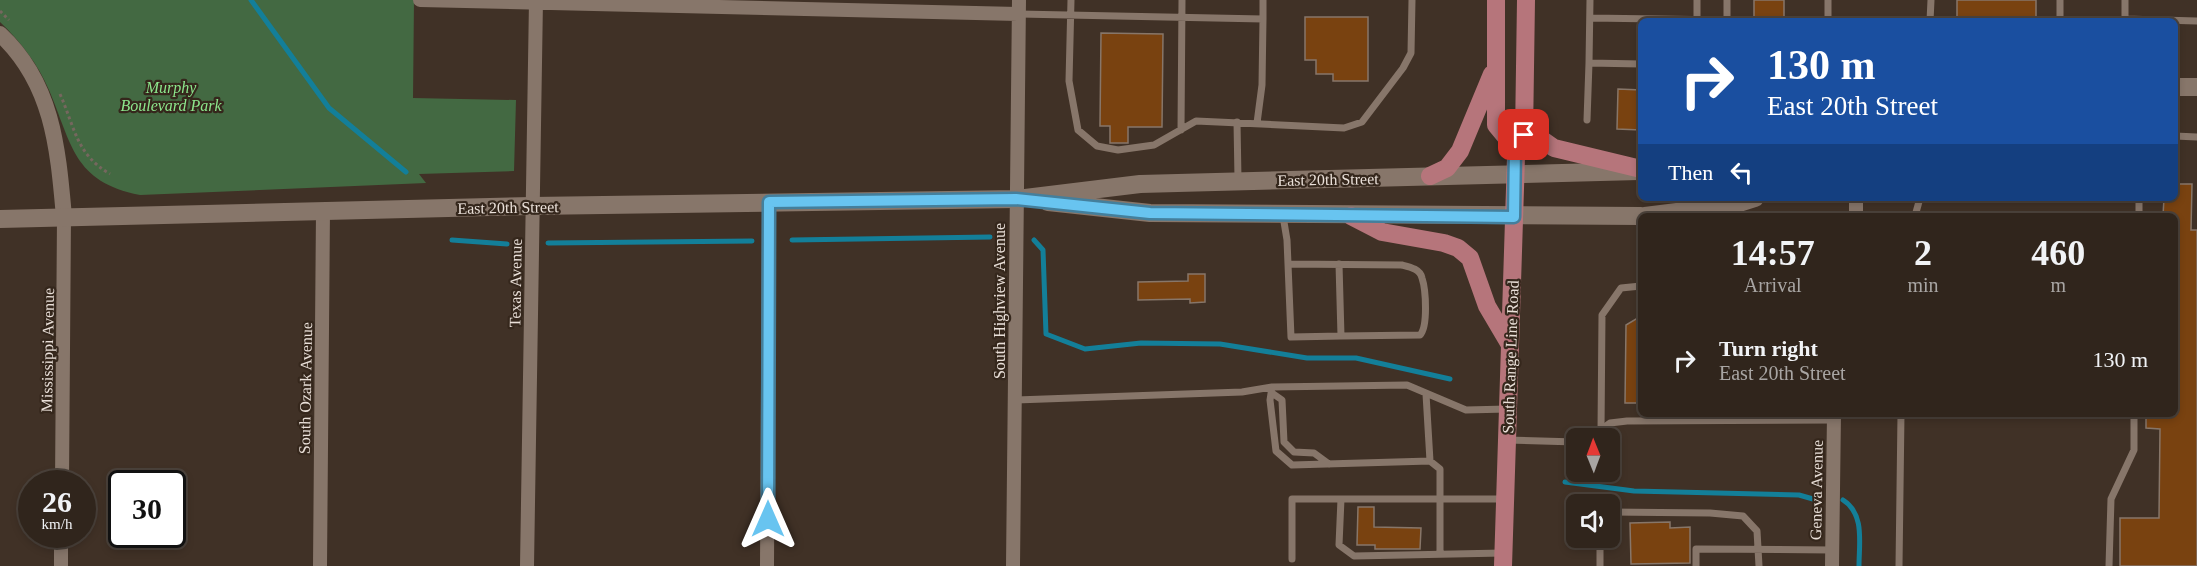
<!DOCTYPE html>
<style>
body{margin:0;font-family:"Times New Roman",serif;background:#382d25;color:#f1f3f6;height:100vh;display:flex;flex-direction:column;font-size:22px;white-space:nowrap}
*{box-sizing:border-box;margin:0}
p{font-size:20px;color:#a8a5a3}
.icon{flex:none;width:33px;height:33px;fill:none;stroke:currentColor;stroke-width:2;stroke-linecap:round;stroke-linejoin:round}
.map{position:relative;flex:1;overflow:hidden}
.sheet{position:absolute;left:1638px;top:213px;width:540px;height:204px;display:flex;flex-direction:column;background:#30251c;border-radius:9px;box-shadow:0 3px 9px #0003,0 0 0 2px #4b423b}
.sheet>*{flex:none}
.guide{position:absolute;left:1638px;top:18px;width:540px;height:183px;border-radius:9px;box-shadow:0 3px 9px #0003,0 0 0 2px #4b423b;background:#1a4fa0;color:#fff;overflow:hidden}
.needle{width:39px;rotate:359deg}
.fabs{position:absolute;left:1566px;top:428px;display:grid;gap:12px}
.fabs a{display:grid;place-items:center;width:54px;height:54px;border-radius:9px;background:#30251c;box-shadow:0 3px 9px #0003,0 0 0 2px #4b423b;font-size:30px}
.speed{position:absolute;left:18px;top:470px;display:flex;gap:12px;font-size:30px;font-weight:700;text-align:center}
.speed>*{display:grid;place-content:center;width:78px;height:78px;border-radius:50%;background:#30251c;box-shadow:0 3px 9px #0003,0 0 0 2px #4b423b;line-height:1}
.speed small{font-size:15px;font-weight:400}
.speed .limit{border:3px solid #111;border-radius:9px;background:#fff;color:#111}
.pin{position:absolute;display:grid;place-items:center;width:51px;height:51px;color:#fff;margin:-26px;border-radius:12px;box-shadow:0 3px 9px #0006}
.me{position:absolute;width:66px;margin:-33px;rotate:0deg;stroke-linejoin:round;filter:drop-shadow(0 0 4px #0008)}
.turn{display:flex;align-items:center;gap:21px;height:126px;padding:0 30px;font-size:27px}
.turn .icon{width:78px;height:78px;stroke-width:2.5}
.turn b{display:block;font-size:42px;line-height:51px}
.then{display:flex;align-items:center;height:57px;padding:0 30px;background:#0003;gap:12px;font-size:22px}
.eta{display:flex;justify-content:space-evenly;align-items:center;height:102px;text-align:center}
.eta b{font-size:36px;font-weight:600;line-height:42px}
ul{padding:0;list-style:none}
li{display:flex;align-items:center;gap:18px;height:90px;padding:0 30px}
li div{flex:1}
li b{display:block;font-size:22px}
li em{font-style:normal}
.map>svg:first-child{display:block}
</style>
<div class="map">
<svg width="2197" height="566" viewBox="0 0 2197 566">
<rect width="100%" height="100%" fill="#403126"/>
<path fill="#436942" d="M0,0h414l-1,98 103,2 -2,71 -95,3 7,9 -286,12c-67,-13 -68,-51 -91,-105 -11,-26 -29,-49 -49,-68z"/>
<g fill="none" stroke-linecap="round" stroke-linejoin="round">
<path stroke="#137f99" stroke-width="5" d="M251,0l78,108 77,64
M452,240l55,4
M792,240l198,-3
M1034,240l9,10 3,84 39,15 56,-6 79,1 87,14h49l94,21
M548,243l204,-2
M1565,482l69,9 165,4 14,4
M1843,500c22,14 16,43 16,66"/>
</g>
<path fill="#794210" stroke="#877669" stroke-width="1.5" d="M1754,0h30v21h-30z
M1957,0h79v21h-79z
M1305,17h63v64h-35v-7h-17v-14h-11z
M1101,33l62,1 -1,93h-34v16h-18v-17h-10z
M1618,89l23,1v40l-24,-1z
M2175,184h17l-1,46h6v336h-77v-48h39l1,-89 -14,-1v-14h29v-198h-12l1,-18h11z
M1188,274h17v28l-15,1v-4l-52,1v-18l50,-1z
M1641,316v87h-16l1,-78z
M1358,507h16v20l47,1 -1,21h-45v-4h-18z
M1670,522v6l20,-1v36l-59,1 -1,-41z"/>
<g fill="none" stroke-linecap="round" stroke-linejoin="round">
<path stroke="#75675e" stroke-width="3" stroke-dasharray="3 3" stroke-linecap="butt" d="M0,11l9,9
M60,94c15,34 16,60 50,80"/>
<path stroke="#87766a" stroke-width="7" d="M1071,0l-2,81 9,49 19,16 21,4 36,-5 42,-24 148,7 18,-6 41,-54 8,-15 1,-53
M2125,0v19l72,2
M1019,14l244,5v-19
M1590,18l137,2
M1697,19v-19
M1727,21v-21
M1828,21v-21
M1930,21l1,-21
M2060,21v-21
M1589,63l1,-63
M1587,120l2,-57 52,1
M1237,122l1,57
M1257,123l5,-38 1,-66
M1181,130l1,-130
M2175,136l22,1
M1283,216l4,24 4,97 50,-1 -2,-72
M1915,216l5,-18
M2139,216v-18
M1288,264l114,1c8,2 18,4 20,13 4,12 6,49 -2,57l-79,1
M1272,387l-2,13 6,51 16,14 138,-4 10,8v85
M1272,393l10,7 2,42 10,10 20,1 15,11
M1426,394l4,67
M1014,400l228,-8 30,-5 135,-2 59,25 41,-1
M1601,430l1,-115 19,-27 20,-2
M1589,438l21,-15 17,-2 207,-1
M1507,440l69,2
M1503,499h-162l-2,46 15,11 149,-3
M1610,512l100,1 33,3 14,15 2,35
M1600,537v29
M1292,559v-60h49
M1696,566v-17l136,1
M1899,566l2,-152
M2109,566l2,-67 23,-49v-36"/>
<path stroke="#87766a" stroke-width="14" d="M420,0l599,14
M1856,216v-18
M62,483l2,-266
M61,566v-32
M320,566l3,-355
M527,566l9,-566
M767,566l2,-364
M1013,566l6,-566
M1832,566l2,-152"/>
<path stroke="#87766a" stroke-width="16" d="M0,34c53,49 58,115 64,183"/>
<path stroke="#87766a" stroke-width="18" d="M2175,87h22
M1048,202l102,11 491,3
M1645,216l88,-11 22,-7
M0,219l532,-13 484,-7 124,-15 499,-13"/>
<path stroke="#b6757b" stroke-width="18" d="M1496,0v125l19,23 1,9 -13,409
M1526,117l11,19 17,12 87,21
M1515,148l9,-13 2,-135
M1430,176l17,-8 13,-17 32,-77
M1351,216l31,16 62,11 14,5 12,10 17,48 23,39"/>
</g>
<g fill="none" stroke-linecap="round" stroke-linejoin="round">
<g stroke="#447f9c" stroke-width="15">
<path id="route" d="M768,519l1,-317 247,-3 134,14 364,4 1,-69 9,-13"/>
</g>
<use href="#route" stroke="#68c4f0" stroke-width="10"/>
</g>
<g text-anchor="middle" stroke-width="4.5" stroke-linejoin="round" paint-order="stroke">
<g font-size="16" font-style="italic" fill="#8ce68c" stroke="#35271c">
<text x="171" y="93">Murphy<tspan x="171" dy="18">Boulevard Park</tspan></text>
</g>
<g font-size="16" fill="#eae0d9" stroke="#35271c">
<text transform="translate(1328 179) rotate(-1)" y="6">East 20th Street</text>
<text transform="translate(508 207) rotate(-1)" y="6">East 20th Street</text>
<text transform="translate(515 283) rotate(-89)" y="6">Texas Avenue</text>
<text transform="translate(999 301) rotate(-90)" y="6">South Highview Avenue</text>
<text transform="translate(47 350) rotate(-89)" y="6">Mississippi Avenue</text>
<text transform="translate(1510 357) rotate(-88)" y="6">South Range Line Road</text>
<text transform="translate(305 388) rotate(-89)" y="6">South Ozark Avenue</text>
<text transform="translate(1816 490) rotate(-89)" y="6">Geneva Avenue</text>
</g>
</g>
</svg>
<div class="fabs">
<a><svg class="needle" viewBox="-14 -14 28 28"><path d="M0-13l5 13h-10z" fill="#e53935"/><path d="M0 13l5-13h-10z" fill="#a8a5a3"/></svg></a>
<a><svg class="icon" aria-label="sound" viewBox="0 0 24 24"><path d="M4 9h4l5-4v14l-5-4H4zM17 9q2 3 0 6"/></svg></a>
</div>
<div class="speed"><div>26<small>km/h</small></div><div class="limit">30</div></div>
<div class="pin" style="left:1524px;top:135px;background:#d93025"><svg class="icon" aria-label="arrive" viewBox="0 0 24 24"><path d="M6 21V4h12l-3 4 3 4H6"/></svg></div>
<svg class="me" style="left:768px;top:519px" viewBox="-20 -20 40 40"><path d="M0-17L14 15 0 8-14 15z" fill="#68c4f0" stroke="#fff" stroke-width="4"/></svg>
<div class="guide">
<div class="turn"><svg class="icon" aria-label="right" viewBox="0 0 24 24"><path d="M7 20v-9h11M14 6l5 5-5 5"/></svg><div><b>130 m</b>East 20th Street</div></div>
<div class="then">Then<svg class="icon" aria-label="left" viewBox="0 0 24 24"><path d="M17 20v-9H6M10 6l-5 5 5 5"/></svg></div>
</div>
<section class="sheet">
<div class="eta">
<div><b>14:57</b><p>Arrival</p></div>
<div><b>2</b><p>min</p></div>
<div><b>460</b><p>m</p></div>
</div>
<ul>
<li><svg class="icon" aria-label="right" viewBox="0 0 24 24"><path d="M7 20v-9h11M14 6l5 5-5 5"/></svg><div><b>Turn right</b><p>East 20th Street</p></div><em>130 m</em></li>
</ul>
</section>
</div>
